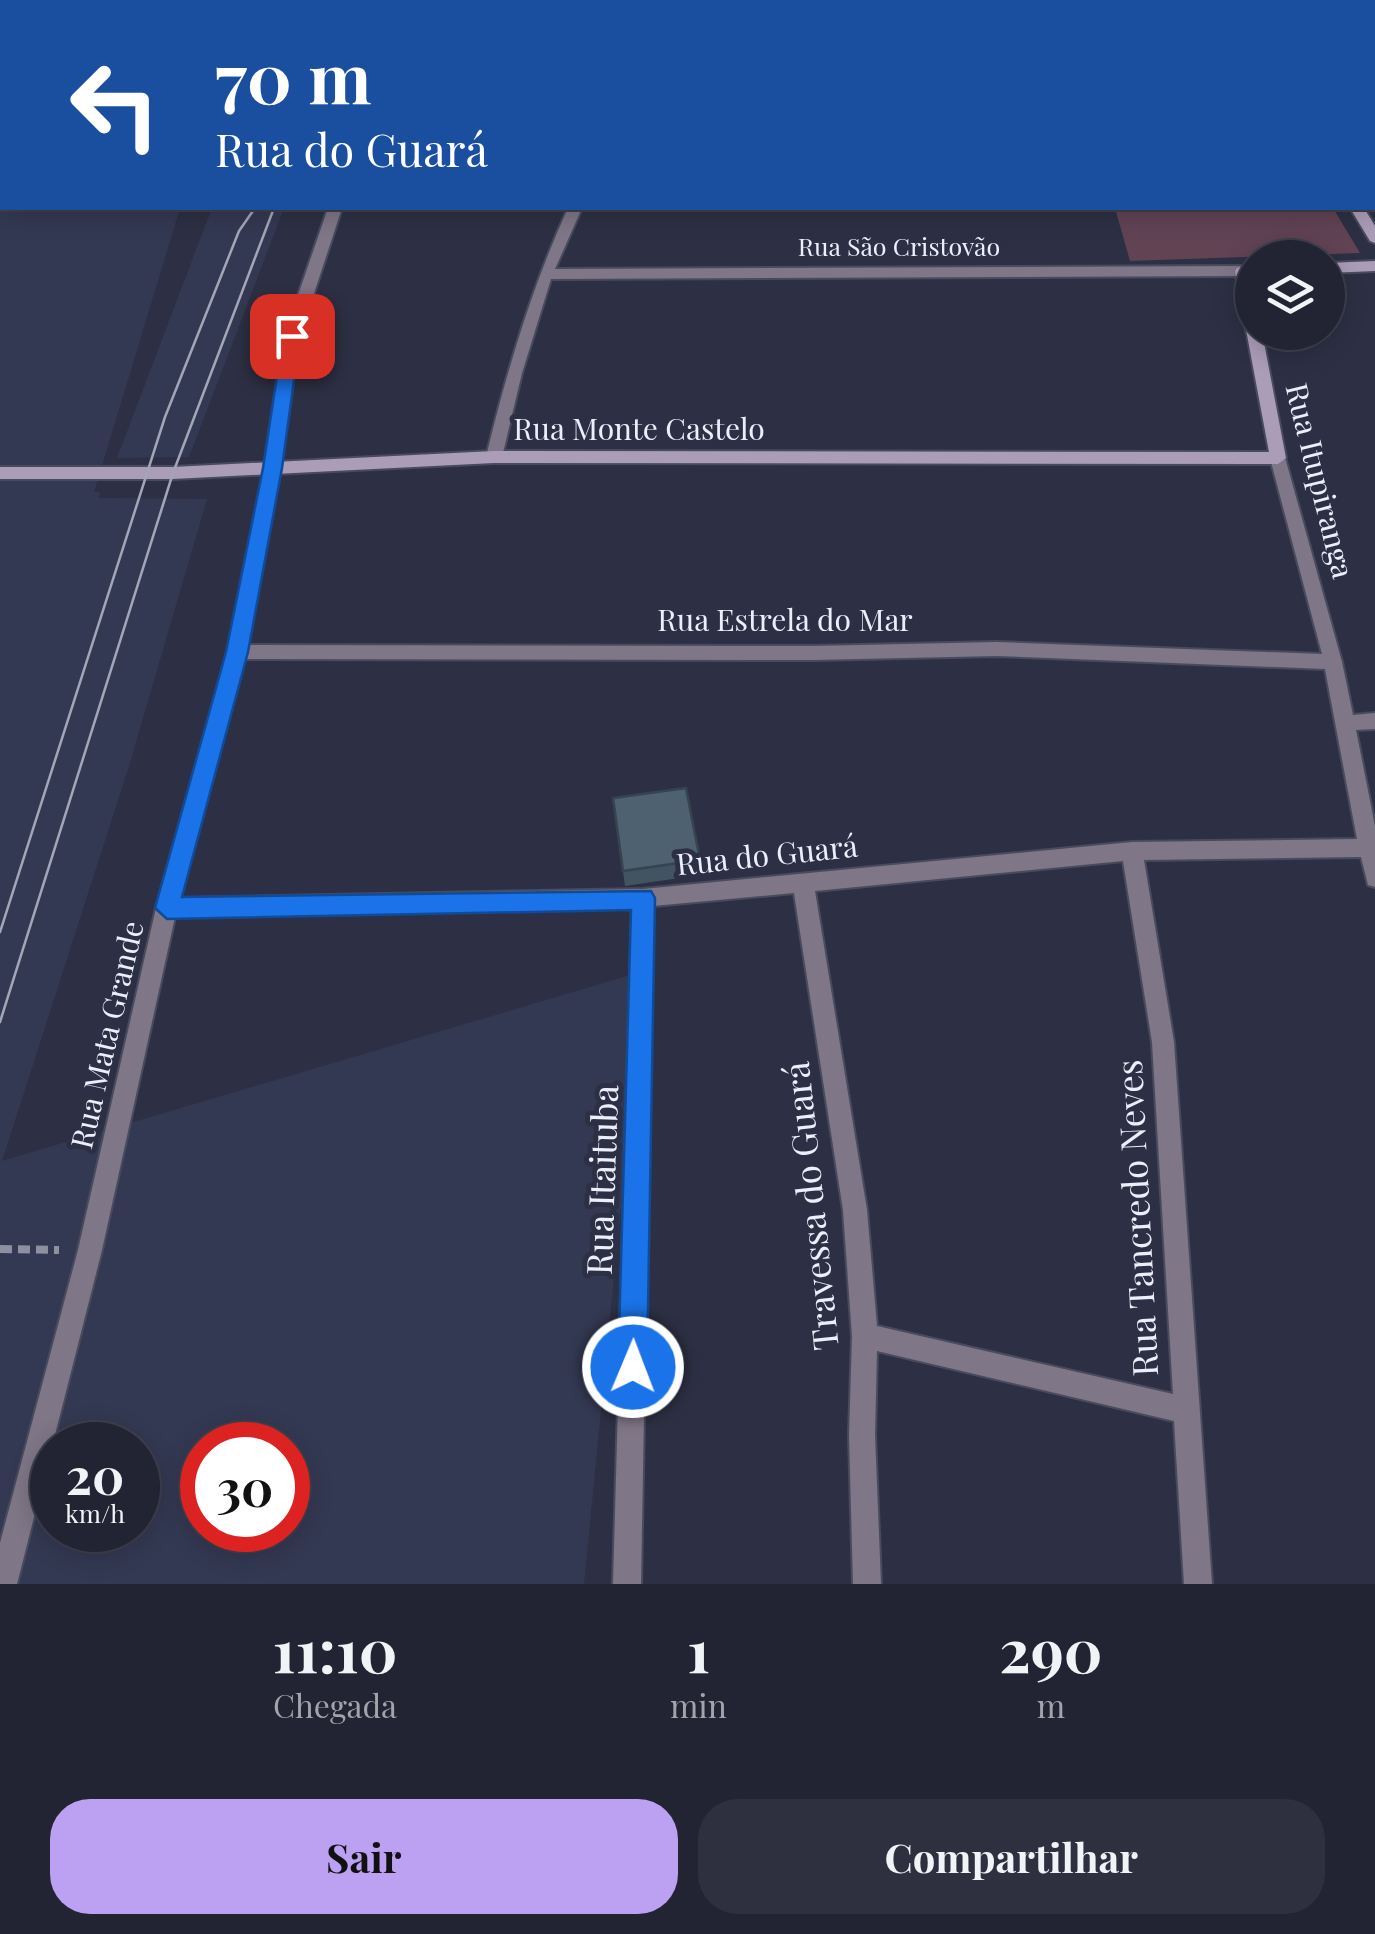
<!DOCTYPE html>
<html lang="pt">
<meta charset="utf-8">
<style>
body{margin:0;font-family:"Playfair Display",serif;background:#2e303f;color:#f1f3f6;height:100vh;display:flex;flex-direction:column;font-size:38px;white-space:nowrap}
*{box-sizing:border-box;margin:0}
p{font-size:32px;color:#a2a4ac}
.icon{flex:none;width:55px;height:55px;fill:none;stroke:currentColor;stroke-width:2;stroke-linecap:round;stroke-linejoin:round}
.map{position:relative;height:1584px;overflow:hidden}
.sheet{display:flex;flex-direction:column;background:#222433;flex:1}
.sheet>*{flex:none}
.banner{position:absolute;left:0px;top:0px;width:1375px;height:210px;box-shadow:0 5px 25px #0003,0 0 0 2px #3f414e;background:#1a4fa0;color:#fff;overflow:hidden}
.fabs{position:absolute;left:1235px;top:240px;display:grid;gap:20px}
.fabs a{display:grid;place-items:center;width:110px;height:110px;border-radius:50%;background:#222433;box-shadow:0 5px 25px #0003,0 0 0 2px #3f414e;font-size:50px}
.speed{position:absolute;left:30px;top:1422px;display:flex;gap:20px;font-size:50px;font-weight:700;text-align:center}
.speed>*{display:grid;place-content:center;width:130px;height:130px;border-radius:50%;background:#222433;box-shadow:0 5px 25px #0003,0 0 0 2px #3f414e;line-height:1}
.speed small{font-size:25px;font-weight:400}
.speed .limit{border:15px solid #d22;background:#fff;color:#111}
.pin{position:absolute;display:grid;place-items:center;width:85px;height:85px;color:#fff;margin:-42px;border-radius:20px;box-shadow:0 5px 15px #0006}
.me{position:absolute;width:110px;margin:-55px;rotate:1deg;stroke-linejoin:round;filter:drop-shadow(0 0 8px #0008)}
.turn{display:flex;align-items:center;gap:35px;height:210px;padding:0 50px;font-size:45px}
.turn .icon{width:130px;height:130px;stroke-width:2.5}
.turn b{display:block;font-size:70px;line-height:85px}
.eta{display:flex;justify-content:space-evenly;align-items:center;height:170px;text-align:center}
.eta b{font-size:60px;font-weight:700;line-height:70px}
.action{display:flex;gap:20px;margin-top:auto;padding:20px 50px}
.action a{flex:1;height:115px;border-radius:40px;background:#bca0f2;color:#111;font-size:40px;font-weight:700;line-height:115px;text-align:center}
.action a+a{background:#2e303f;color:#f1f3f6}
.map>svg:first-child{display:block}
</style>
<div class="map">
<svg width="1375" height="1584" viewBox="0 0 1375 1584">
<rect width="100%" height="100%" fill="#2d3044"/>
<path fill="#343953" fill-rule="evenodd" d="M0,0h246l-244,2v206h178l-86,284h6l-1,6 108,1 -78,267 -127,395 642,-190 -60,613h-584zM52,1445h86v85h-86zM202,1445h86v85h-86z
M212,208h72l-95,249 -72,1z"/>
<path fill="#614354" d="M1115,208h218l27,45 -230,8z"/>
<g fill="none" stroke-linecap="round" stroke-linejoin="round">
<g stroke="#484b5e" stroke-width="4">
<path id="street" d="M675,0h63l1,2h-62z
M978,0h12v2h-12z
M1096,0h12l1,2h-12z
M1372,38h3v8h-3z
M328,208h14l-42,128 -20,132 -32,177 565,1 184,-4 325,12 -52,-196 8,-6 6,2 58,208 11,53 22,-2v16l-19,1 19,96v61l-7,-2 -7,-28 -217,3 30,182 38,542h-28l-10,-163 -297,-70 -2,84 6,149h-28l-4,-149 3,-99 -9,-126 -49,-317 -141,13 -12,678h-28l19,-676 -457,9 -73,333 -85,334h-17v-41l78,-293 78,-342 72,-256 36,-184 20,-132zM997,656l328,13 32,170 -225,3 -489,47 -463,9 64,-239 569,1zM1123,861l29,181 21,352 -296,-68 -10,-116 -52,-319z
M568,208h14l-27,61 687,-3 7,5 -7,5 -691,3 -29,94 -20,84 -2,4h-12l-2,-4c21,-86 45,-168 82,-249z"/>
</g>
<g stroke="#484b5e" stroke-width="4">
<path id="secondary" d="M1228,0h13l1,2h-12z
M1350,208h14l11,18v17l-5,-2z
M1375,261v10l-47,2v-10z
M1252,265v67h10l24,126 -8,6 -784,-1 -321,16h-173v-12h173l321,-16 775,1 -34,-181 2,-3z"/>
</g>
<path stroke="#8d90a1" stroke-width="8" stroke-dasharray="12 6" stroke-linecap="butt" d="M0,1249l59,1"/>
<use href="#street" fill="#7f7687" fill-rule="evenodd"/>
<use href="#secondary" fill="#ab9cb7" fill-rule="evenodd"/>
<path stroke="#a3a6b6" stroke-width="2.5" d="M0,932l165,-515 74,-186 16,-23
M0,1022l173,-549 101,-265"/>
</g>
<path fill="#425361" d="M27,0h53l-1,2h-51z
M613,798l87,62v15l-75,11z"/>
<path fill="#4d6171" stroke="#36444f" stroke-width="2.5" d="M686,788l14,72 -77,11 -10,-73z"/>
<path fill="#1a73e8" stroke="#114b97" stroke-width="2.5" d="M292,330l8,6 -18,132 -34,184 -66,245 469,-6 4,7 -8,469 -4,10 -10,4 -11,-4 -4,-10 13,-457 -464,9 -12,-11 71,-256 37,-184 20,-132z"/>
<g text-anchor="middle" stroke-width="10" stroke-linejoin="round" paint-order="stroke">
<g font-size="25" fill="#ebeefb" stroke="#2d3044">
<text x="899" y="256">Rua São Cristovão</text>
</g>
<g font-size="30" fill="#ebeefb" stroke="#2d3044">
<text x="639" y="440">Rua Monte Castelo</text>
<text transform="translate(1319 481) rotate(76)" y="10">Rua Itupiranga</text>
<text x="785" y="631">Rua Estrela do Mar</text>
<text transform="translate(767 856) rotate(-6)" y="10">Rua do Guará</text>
<text transform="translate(108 1035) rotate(-77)" y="10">Rua Mata Grande</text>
</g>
<g font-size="35" fill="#ebeefb" stroke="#2d3044">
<text transform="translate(603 1180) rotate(-88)" y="12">Rua Itaituba</text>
<text transform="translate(812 1206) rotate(-96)" y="12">Travessa do Guará</text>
<text transform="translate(1138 1218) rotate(-93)" y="12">Rua Tancredo Neves</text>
</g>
</g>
</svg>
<div class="fabs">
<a><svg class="icon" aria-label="layers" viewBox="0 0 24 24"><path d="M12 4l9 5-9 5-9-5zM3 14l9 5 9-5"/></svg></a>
</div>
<div class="speed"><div>20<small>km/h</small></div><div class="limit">30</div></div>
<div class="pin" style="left:292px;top:336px;background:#d93025"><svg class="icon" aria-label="arrive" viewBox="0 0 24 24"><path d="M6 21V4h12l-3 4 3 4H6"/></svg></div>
<svg class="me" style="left:633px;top:1367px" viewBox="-20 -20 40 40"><circle r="17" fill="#1a73e8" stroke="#fff" stroke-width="3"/><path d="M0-11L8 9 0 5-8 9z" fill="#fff"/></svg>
<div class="banner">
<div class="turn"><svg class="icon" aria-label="left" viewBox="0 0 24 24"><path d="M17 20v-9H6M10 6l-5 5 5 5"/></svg><div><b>70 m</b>Rua do Guará</div></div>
</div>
</div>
<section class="sheet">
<div class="eta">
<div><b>11:10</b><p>Chegada</p></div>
<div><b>1</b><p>min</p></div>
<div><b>290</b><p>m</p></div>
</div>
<div class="action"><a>Sair</a><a>Compartilhar</a></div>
</section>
